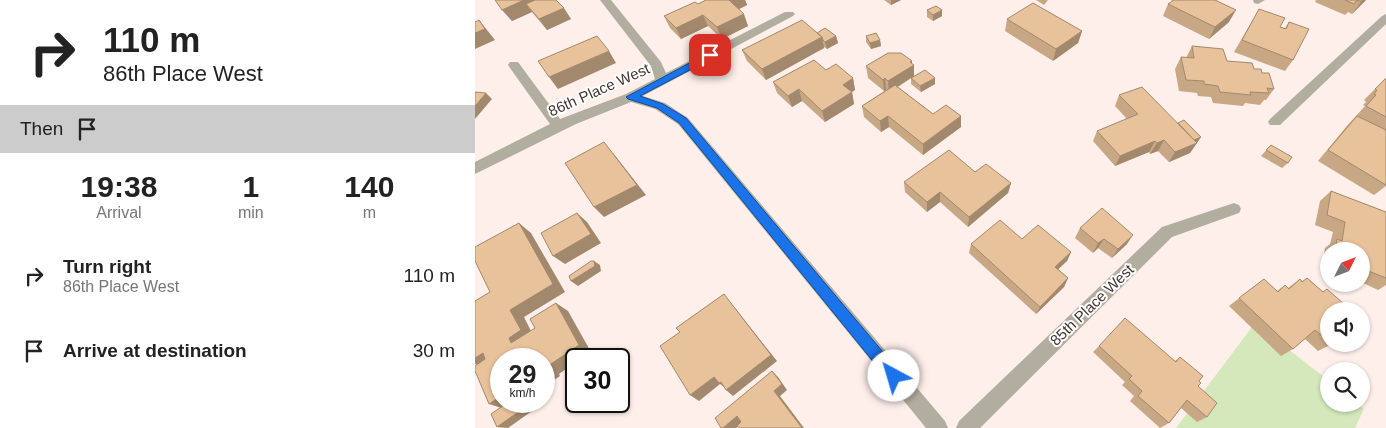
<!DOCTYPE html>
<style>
body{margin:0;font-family:Helvetica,sans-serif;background:#f6f6f6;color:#222;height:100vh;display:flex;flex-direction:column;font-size:19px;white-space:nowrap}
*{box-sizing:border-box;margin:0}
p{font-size:16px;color:#767676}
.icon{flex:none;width:28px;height:28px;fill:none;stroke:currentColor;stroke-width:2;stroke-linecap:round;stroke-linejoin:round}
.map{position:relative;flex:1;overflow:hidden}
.sheet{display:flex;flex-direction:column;background:#fff;width:475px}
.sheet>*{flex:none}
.hud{background:#fff;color:#222;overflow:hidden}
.needle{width:32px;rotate:48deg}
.tools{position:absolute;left:845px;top:242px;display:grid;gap:10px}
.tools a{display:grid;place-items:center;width:50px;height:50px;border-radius:50%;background:#fff;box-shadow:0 1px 4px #0004;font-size:25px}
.speed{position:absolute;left:15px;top:348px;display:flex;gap:10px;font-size:25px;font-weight:700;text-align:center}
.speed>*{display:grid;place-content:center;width:65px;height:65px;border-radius:50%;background:#fff;box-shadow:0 1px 4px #0004;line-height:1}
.speed small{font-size:12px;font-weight:400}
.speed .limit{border:2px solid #111;border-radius:8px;background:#fff;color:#111}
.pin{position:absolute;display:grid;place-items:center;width:42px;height:42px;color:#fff;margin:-21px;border-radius:10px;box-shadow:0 2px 8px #0006}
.me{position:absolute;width:55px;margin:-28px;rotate:321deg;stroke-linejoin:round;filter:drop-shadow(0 0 4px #0008)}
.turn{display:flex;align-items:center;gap:18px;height:105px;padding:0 20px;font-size:22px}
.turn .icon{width:65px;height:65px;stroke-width:2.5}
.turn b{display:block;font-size:35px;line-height:42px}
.then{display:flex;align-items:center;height:48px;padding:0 20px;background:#0003;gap:10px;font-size:19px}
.eta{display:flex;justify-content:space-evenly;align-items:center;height:85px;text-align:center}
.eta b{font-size:30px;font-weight:700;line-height:35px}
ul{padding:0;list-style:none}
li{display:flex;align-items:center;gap:15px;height:75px;padding:0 20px}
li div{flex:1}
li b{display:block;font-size:19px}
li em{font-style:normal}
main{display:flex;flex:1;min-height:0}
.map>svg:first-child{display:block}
</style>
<main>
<section class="sheet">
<div class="hud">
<div class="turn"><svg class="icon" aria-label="right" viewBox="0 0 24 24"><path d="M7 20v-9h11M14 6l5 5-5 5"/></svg><div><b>110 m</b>86th Place West</div></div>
<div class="then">Then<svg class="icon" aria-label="arrive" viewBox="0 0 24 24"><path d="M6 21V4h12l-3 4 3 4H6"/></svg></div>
</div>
<div class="eta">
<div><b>19:38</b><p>Arrival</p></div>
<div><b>1</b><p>min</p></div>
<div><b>140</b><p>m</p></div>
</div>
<ul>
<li><svg class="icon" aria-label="right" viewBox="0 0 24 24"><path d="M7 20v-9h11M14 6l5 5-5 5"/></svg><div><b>Turn right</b><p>86th Place West</p></div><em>110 m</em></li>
<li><svg class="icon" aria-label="arrive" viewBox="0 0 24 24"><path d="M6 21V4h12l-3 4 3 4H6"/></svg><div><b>Arrive at destination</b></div><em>30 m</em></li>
</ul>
</section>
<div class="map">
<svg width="911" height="428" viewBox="0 0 911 428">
<rect width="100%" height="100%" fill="#feefea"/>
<path fill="#d4e8bc" d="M780,323l74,58v23h28l7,5 -9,19h-179z"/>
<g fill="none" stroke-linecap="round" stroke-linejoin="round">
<path fill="#b1ad9f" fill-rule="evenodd" d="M125,0h11l50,62 5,11 119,-61h8l2,2 -2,2 -150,80 22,7 23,15 257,303 3,7h-22l-248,-304 -23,-15 -24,-7 -55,22 -101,50v-12l75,-38 -40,-56 -2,-3 2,-3h8l42,57 66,-25 29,-15 -4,-13z
M778,0h12l-7,4 -4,-1z
M911,14v10l-106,101h-10l-2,-3 2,-3 112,-103z
M759,203l5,2 2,4 -2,4 -67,24 -192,191h-24l3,-7 203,-194z"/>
</g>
<path fill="#c8a785" d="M20,0h61l15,19 -24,11 -15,-18 -20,9z
M231,0h39l2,5 -8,4 9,17 -26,13 -14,-13 -27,13 -11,-11 -6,-12 34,-12z
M409,0h17l-10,5z
M561,0h12l-4,5z
M696,0h44l14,22 -20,17 -46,-23 5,-12 5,-3z
M841,0h50l-14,14 -4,-2 -3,3 -30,-13z
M784,9l21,18 5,1 4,-6 4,38 -8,11 -51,-19z
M452,10l15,6 -9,5 -6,-4z
M532,19l75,12 -4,12 -25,18 -48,-30z
M342,33l19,3 2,7 -11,6 -3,-2v1l-58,32 -19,-19 -5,-11z
M391,36l14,4 1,6 -10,3 -5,-7z
M717,46l35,15 27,8 8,4 12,16 -8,11h-2l-4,5 -15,-2 -2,3 -30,-3 -2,-6 -13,-1 -1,-3 -18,-2 -4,-22 6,-12 5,1z
M437,61v3l2,1v11l21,8 -14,8 -10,-8v-6l-13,9 35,27 28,2v11l-38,28 -34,-28 -8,5 -17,-15 -2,-11 24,-16 -2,1 -16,-13 -2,-12z
M351,70l27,8 2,12 -3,2 2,12 -29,18 -23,-21 -10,6 -15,-14 -4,-11z
M911,78v108l-12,9 -56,-34 28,-34 19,-21 -2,-1 3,-3 -2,-2z
M644,95l59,28 23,14 -11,16 -21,9 -11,-11 -8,3 -1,-2 -34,14 -22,-25 4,-10 30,-12 -12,-13z
M796,145l17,18 -6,5 -21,-12z
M500,172l36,11 -3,10 -40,34 -28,-25 -13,10 -22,-20 -1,-10z
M856,191l55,21v73l-8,5 -17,-8v-31h-32v18l-7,-3 3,-18 5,-4 3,-12 -18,-7 5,-24z
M605,228l47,16 -15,14 -14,-10 -5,5 -18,-15z
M547,239l49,13 -4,9 -9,8 10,9 -4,9 -28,27 -67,-61 2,-9z
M832,278l16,14 4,-3 2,22v33h3l-14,7 -13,-12 -12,10 -12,7 -52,-50 35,-27 13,12 8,-6 3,3 12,-9 2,3z
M624,346l76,15 5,-4 19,24 -1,5 9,31 -10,5 -16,-14 -12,15 -9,5 -30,-27 4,-5 -12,-11 3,-3 -32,-30z"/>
<path fill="#a2886c" d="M48,0h26l-23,4 6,8 -20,9 -10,-11z
M254,0h16l2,5 -14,7z
M416,0h10l-10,5z
M888,0h3l-14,14 9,-12z
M89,8l7,11 -24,11 -8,-11z
M467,10v6l-9,5v-6z
M761,10l-7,12 -20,17 6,-12z
M269,14l4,12 -26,13 -5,-12z
M228,15l5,11 -27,13 -5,-11z
M4,20l16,20 -20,9v-16z
M607,31l-4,12 -25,18 3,-12z
M361,36l2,7 -11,6 -2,-7z
M347,37l2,11 -58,32 -4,-11z
M405,40l1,6 -10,3 -1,-6z
M134,51l7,12 -58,26 -9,-12z
M437,61v5l2,-1v11l-25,16 -1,-11z
M378,78l2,12 -10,6 -2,-11z
M410,78l1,12 -2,1 -1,-11z
M460,78v6l-14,8 -1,-6z
M324,89l3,12 -10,6 -4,-11z
M377,92l2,12 -29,18 -3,-11z
M11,93l6,6 -17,20v-13z
M413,116l1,11 -8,5 -1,-11z
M486,116v11l-38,28v-11z
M726,137l-11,16 -21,9 6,-10 16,-11z
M689,140l-6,11 -8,3 7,-11z
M680,141l-6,11 -34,14 5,-10z
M138,153l33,42 -42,22 -10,-10z
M536,183l-3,10 -40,34 1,-10z
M465,192v10l-13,10v-10z
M102,213l10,9 14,21 -36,21 -12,-8z
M44,223l12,10 34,59 -41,25 10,20 -23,6 -2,-5 1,-28z
M658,235l-6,9 -15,14 6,-9z
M629,239l-6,9 -5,5 5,-10z
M596,252l-4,9 -16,15 4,-9z
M119,261l6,4 1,6 -23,15 -7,-5z
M593,278l-4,9 -28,27 4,-7z
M255,302l47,59 -44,35 -7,-6z
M81,303l12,8 23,41 -10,7h-5v3l-17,12 1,2 -16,11v-15l1,-4z
M8,353l15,7 -13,8 -10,-4v-7z
M297,371l6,6 9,13 -7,6 24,32h-2l-28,-37z
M239,377l14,11 -1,1 -7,-5 -21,17 -9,-6z
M26,396v5h16l-12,8 -16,-5z
M46,401h6l5,10 -24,17 -11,-1z
M262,416l8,5 -9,7h-13z"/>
<path fill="#e8c29b" stroke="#a2886c" d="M20,0h29l-22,10z
M60,0h21l8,8 -25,11 -13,-15z
M231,0h23l15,14 -27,13 -14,-12 -27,13 -12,-12 31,-14 3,2z
M699,0h41l21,10 -21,17 -47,-23z
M870,0h18l-2,2 -4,-2 -3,4z
M558,3l49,28 -26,18 -49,-30z
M461,6l6,4 -9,5 -6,-5z
M784,9l26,9 -5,9 6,2 3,-7 20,7 -16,31 -51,-20z
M4,20l6,9 -10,4v-11z
M327,20l20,17 -60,32 -20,-19z
M350,28l11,8 -11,6 -2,-2 -1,-3 -5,-4z
M401,33l4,7 -10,3 -4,-7z
M122,36l12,15 -60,26 -11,-16z
M717,46l31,3 4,12 25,2 2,6h7l1,4h7l5,16 -7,-1 2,5 -19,-1 1,3 -31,-3 -2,-6 -14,-2v-3l-18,-1 -5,-23 13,1z
M413,53h13l11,8 -2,1 4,3 -26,16 -3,-3 -2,2 -17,-14z
M339,60l12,10 10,-6 17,14 -10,7 9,7 -30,19 -23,-22 -11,7 -15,-14z
M450,70l10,8 -15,8 -9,-8z
M911,78v39l-20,-11 10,-11 -2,-1 3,-4 -2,-1z
M420,85l38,29 13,-9 15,11 -38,28 -35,-28 -8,5 -18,-15z
M667,87l55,56 -22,9 -11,-12 -7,3 -2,-2 -35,15 -23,-25 41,-17 -19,-19z
M0,92l11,1 -11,13z
M882,116l29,14v55l-58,-35z
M709,120l17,17 -7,3 -16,-17z
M129,142l33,43 -43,22 -29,-44z
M796,145l21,12 -4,6 -22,-13z
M474,150l26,22 11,-8 25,19 -42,34 -29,-25 -13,10 -23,-20z
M856,191l55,21v66l-25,-10v-17h-26l2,-12 5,2 3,-19 -18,-7z
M627,208l31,27 -15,14 -14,-10 -6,4 -18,-15z
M102,213l14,21 -38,22 -12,-23z
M525,220l22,19 16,-14 33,27 -16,15 13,11 -28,29 -69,-63z
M44,223l34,61 -43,26 11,20 -12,8 2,5 24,-15 -5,-9 26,-16 23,42 -34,23 2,2 -3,2v-13h-43v37l-12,8 -14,-33v-5l10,-7 -2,-6 -8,5v-57l15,-9 -15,-31v-14z
M116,261h3l1,5 -24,15 -2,-5z
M832,278l16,14 4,-3 25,22h-23v31l-14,-12 -22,19 -54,-51 25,-19 14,13 7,-7 4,4 11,-10 2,3z
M249,294l47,61 -45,35 -5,-8 -2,1 -5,-6 -24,18 -30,-49 20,-14 -4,-4z
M650,318l51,44 4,-5 23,19 -4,5 2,2 -3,3 19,17 -10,14 -20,-17 -18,23 -31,-27 4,-5 -13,-12 3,-3 -33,-30z
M297,371l10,13 -8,7 28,37h-63l-2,-2 4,-4 -4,-6 -14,12h-2l-6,-10z
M101,378v12l-2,2 -5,-9z
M35,401h11l3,7 -27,19 -6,-13z"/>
<path fill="#1a73e8" stroke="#114b97" d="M235,52l3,1v5l-73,38 23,8 23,14 213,253 2,5 -2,5 -5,2 -5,-2 -210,-258 -22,-15 -29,-9 -2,-2z"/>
<g text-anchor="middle" stroke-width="4" stroke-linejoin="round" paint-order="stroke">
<g font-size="15" fill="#42342f" stroke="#fff">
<text transform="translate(124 90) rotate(-24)" y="5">86th Place West</text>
<text transform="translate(617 305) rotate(-44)" y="5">85th Place West</text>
</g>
</g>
</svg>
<div class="tools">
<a><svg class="needle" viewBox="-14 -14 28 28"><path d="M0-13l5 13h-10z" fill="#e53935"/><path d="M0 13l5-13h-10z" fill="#767676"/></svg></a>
<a><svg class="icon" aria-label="sound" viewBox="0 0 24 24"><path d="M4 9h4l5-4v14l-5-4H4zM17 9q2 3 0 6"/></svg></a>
<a><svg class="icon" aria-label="search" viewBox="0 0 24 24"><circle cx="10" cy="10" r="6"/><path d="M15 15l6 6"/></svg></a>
</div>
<div class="speed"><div>29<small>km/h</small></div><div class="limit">30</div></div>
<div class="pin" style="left:235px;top:55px;background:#d93025"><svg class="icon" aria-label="arrive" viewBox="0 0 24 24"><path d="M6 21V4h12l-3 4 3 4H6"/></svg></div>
<svg class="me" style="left:419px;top:376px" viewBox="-20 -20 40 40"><circle r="19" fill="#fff"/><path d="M0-13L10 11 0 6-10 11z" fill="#1a73e8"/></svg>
</div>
</main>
